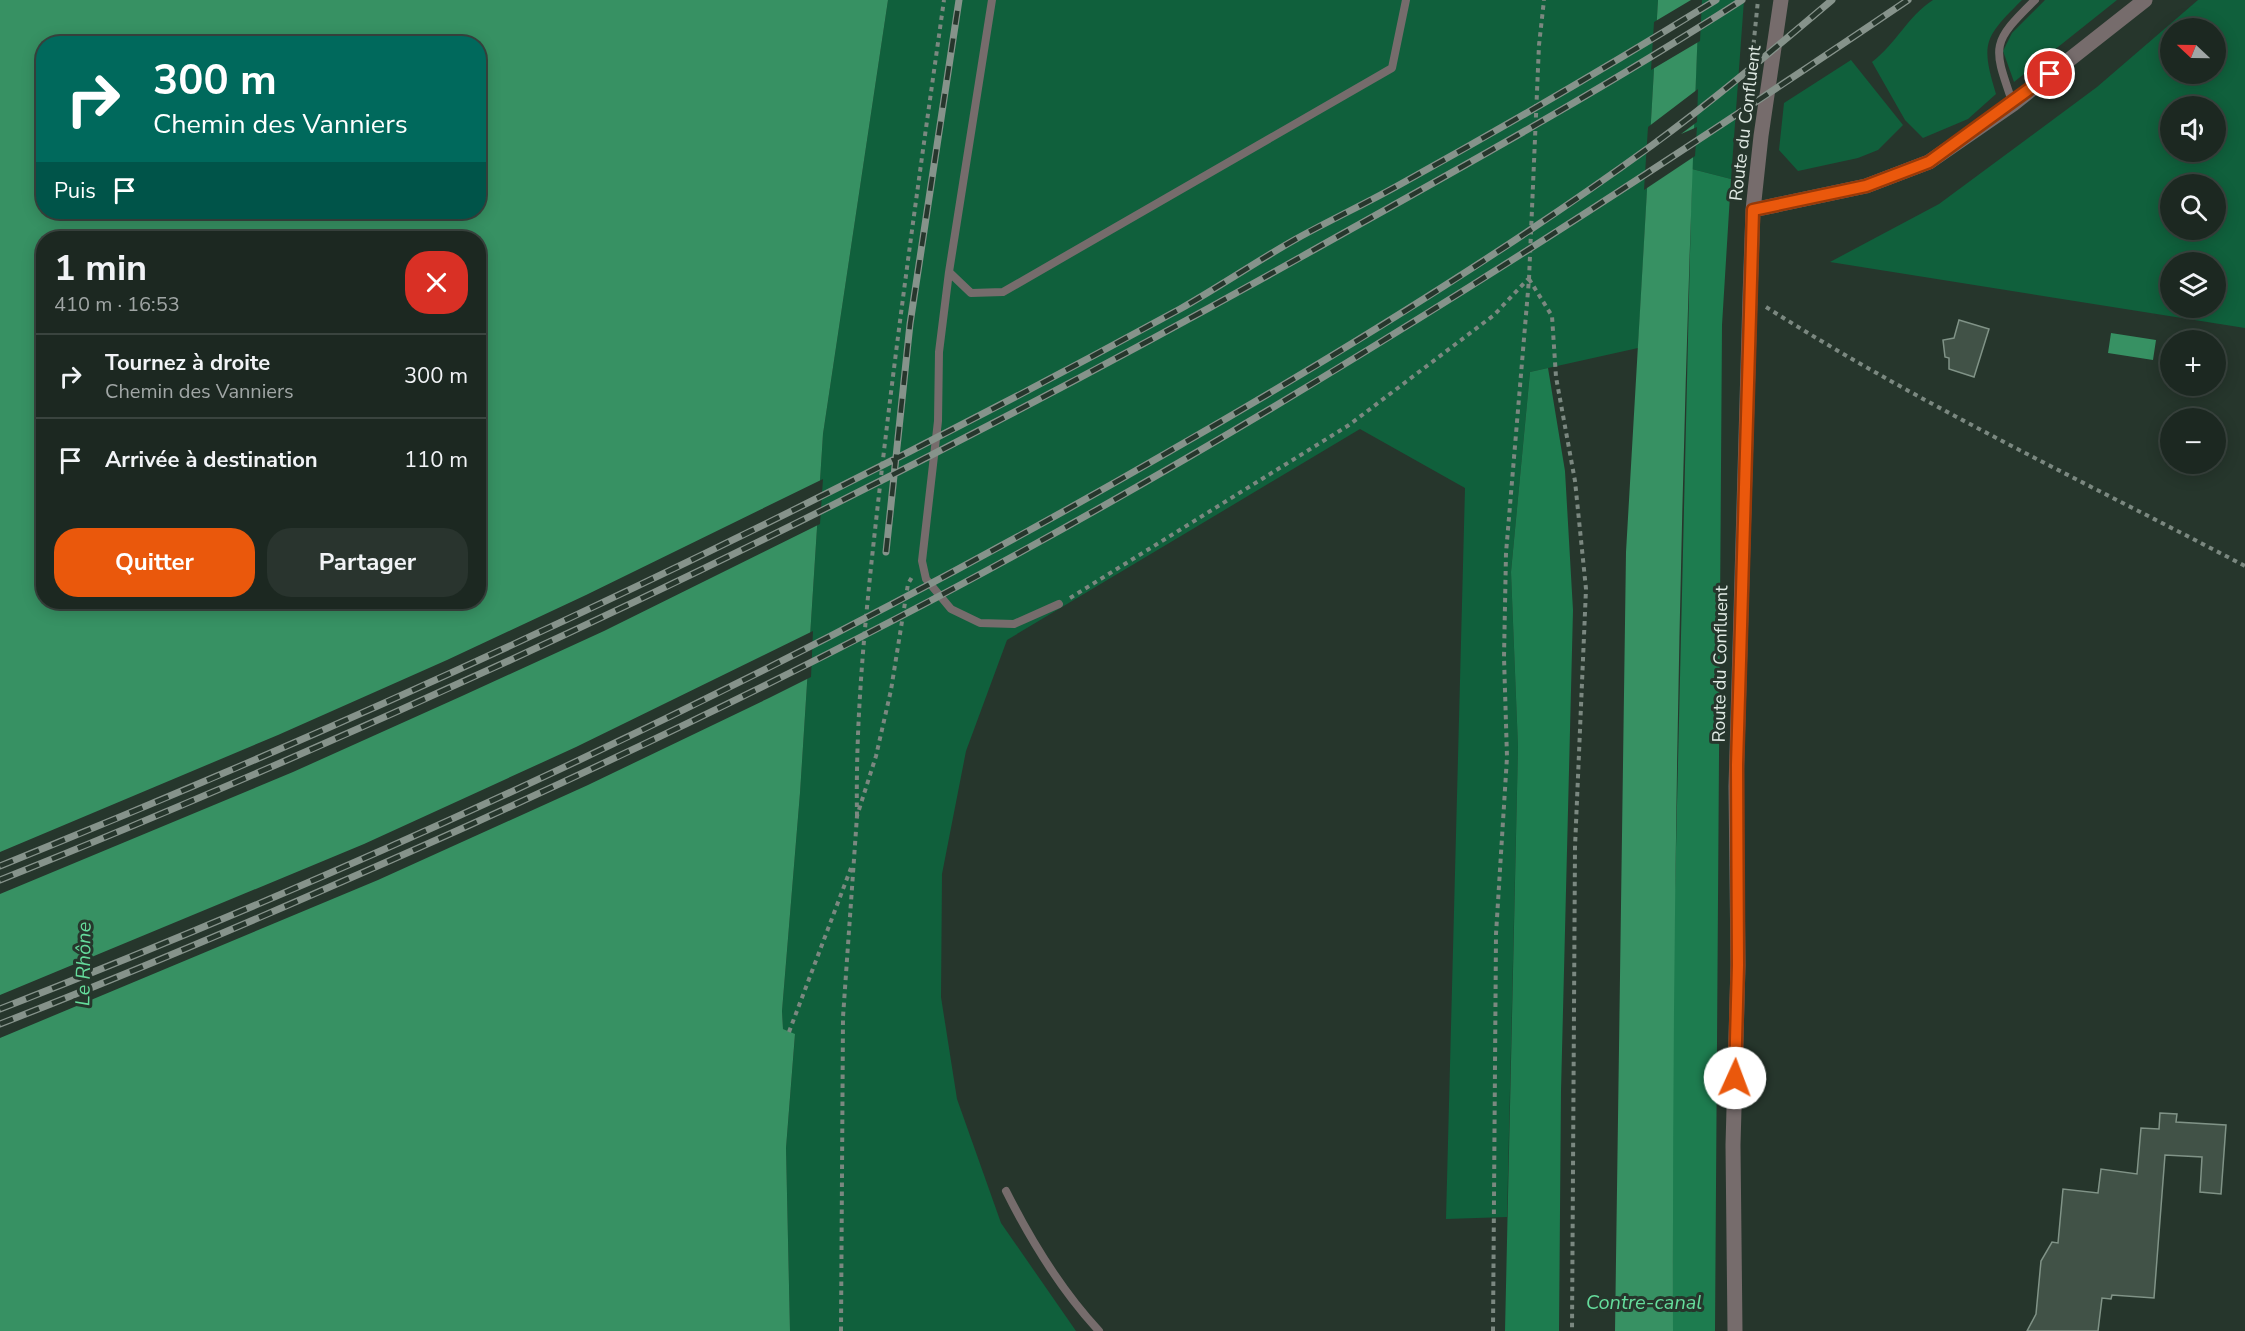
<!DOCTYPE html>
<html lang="fr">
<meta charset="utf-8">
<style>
body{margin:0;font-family:"Nunito Sans",sans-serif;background:#29342e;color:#f1f3f6;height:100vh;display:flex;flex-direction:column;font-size:22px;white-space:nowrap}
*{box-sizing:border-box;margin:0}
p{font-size:20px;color:#a0a6a5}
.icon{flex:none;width:33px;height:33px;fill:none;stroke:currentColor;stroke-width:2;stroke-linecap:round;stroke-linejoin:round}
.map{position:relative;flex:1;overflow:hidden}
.sheet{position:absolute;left:36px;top:231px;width:450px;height:378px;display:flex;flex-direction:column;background:#1c2821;border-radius:24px;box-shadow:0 3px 15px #0003,0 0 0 2px #3a443f}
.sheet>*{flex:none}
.guide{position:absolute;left:36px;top:36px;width:450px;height:183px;border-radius:24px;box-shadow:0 3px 15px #0003,0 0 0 2px #3a443f;background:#00695c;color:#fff;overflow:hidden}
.needle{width:39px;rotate:292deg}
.tools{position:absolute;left:2160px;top:18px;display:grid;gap:12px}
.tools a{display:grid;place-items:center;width:66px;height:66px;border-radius:50%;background:#1c2821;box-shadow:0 3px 15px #0003,0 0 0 2px #3a443f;font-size:30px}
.pin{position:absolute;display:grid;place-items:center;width:51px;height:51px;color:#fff;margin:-26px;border:3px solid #fff;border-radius:50%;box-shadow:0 2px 6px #0007}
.me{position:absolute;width:66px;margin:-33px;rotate:2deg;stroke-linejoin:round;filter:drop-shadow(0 0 4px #0008)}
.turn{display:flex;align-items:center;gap:21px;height:126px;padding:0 18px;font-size:27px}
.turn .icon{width:78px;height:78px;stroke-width:2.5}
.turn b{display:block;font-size:42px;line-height:51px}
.then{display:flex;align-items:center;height:57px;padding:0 18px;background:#0003;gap:12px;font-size:22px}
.round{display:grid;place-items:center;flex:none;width:63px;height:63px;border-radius:24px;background:#29342e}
.head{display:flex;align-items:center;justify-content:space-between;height:102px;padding:0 18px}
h1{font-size:36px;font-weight:700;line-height:45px}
.primary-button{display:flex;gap:12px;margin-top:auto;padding:12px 18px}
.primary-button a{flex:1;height:69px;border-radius:24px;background:#ea580c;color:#fff;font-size:24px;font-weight:700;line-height:69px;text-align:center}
.primary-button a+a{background:#29342e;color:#f1f3f6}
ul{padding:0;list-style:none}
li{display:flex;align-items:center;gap:18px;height:84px;padding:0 18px;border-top:2px solid #3a443f}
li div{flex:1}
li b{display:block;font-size:22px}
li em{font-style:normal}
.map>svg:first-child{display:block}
</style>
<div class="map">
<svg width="2245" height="1331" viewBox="0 0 2245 1331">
<rect width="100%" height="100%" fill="#26362c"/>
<path fill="#10603c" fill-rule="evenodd" d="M888,0h770l-20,348 -108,24 -19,200 7,175 -11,470 -61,2 19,-731 -105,-59 -353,211 -41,111 -24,123 -1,123 16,102 44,124 75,108h-286l-4,-183 9,-113 -12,-6 -1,-18 18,-218 23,-359z
M1699,0h45l-13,179 -39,-10z
M1933,0h89c-37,37 -42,42 -26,94l-28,25 -45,19 -18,-18 -33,-58c24,-18 35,-45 61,-62z
M2045,0h72l-103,82 -11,-31 9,-18z
M2198,0h47v328l-415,-66 109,-58 158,-117zM2216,28v46h-46v-46zM2216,106v46h-46v-46zM2216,184v46h-46v-46zM2216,262v46h-46v-46z
M1851,60l52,65 -25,25 -20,8 -60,13 -19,-21 5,-47z"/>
<path fill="#1d7c4f" d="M1692,169l39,10 -9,146 -7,1006h-42v-356z
M1548,368l17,103 8,139 -12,481 -2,240h-54l13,-584 -7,-175 19,-200z"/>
<path fill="#379163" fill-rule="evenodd" d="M0,0h888l-65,434 -23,359 -18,218 1,18 12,5 -9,114 4,183h-790zM44,44h434v168h-434zM44,238h434v364h-434z
M1658,0h41c-18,443 -27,887 -26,1331h-58l11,-779z
M2111,333l45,7 -3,20 -45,-7z"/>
<path fill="#26362c" d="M1691,0h11l-2,41 -49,29 3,-48z
M1698,89l-1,33 -16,12 16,-7 -2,29 -51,34 4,-63z
M823,479l-3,45 -216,107 -142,65 -169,76 -293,122v-42l278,-117 169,-75 139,-65z
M813,631l-2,46 -42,21 -181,87 -210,95 -378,158v-43l364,-151 212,-97z"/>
<path fill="#415247" stroke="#809387" stroke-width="1.5" d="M1959,320l30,9 -15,48 -25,-8v-11l-4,-1 -2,-17 11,-2z
M2160,1113l17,1 -1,8 50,3 -5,69 -21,-2 2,-35 -37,-2 -11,143 -42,-3 -1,4 -9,-1 -4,33h-71l9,-17 5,-53 11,-19 6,1 5,-54 35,4 3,-24 36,5 4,-46 18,1z"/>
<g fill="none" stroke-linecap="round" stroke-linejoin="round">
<path stroke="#7b8880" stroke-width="4" stroke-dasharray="4.5 4.5" stroke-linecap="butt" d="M1749,89l9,-89
M1529,279l23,37 4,61 19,104 11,108 -11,258 -3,484
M1766,307c153,97 319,175 479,259
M1070,598l279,-173 145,-110 34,-36
M857,816c-2,-115 12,-233 25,-348 18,-156 40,-312 62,-468
M789,1032l62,-164
M841,1331l2,-314 14,-201 19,-60 15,-66 17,-106 4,-7
M1493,1331l3,-397 11,-177 -3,-100 2,-104 23,-274 10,-234 5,-45"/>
<path stroke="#766c6c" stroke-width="8" d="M992,0l-43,272 22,21 32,-1 389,-224 14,-68
M2013,104c-20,-58 -23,-60 22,-104
M949,272l-10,80 -1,69 -16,140 4,18 25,30 29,14 34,1 45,-20
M1006,1191c25,50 55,99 93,140"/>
<path stroke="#766c6c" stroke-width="15" d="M1753,210l113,-24 63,-24 84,-58 132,-104
M1735,1331l-2,-186 5,-180 -2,-178 14,-490 3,-87 8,-74 20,-136"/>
<g stroke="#86938b" stroke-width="7">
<path id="rail" d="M886,552l24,-228 49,-324
M0,866c403,-162 798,-349 1180,-557 39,-22 77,-48 116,-70 34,-19 69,-35 103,-54 107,-59 213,-121 317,-185
M0,880c446,-179 881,-388 1301,-623 148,-83 298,-165 441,-257
M0,1009c403,-157 796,-342 1170,-558 164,-94 328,-194 481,-305 63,-46 122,-96 181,-146
M0,1024c159,-62 316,-130 472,-200 185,-84 369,-173 547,-271 306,-168 600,-358 889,-553"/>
</g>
<use href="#rail" stroke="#26362c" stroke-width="4.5" stroke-dasharray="14" stroke-linecap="butt"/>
</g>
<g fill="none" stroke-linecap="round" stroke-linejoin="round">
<g stroke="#983908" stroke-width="15">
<path id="route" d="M1735,1078l3,-113 -1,-200 16,-555 113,-24 63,-24 121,-88"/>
</g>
<use href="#route" stroke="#ea580c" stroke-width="10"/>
</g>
<g text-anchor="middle" stroke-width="6" stroke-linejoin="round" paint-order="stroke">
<g font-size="18" fill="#e0eae4" stroke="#26362c">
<text transform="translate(1745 123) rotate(-83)" y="6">Route du Confluent</text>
<text transform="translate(1720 664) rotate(-89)" y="6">Route du Confluent</text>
</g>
<g font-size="20" font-style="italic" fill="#65dc9c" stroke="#26362c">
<text transform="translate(83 964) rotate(-89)" y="7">Le Rhône</text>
<text x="1644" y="1309">Contre-canal</text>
</g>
</g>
</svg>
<div class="tools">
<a><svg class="needle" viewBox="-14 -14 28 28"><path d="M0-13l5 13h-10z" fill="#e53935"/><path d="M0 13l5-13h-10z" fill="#a0a6a5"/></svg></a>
<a><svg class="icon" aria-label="sound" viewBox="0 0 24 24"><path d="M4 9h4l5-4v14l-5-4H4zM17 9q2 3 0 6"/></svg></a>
<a><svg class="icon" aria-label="search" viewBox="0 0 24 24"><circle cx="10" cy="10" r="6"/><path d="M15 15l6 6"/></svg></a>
<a><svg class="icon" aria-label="layers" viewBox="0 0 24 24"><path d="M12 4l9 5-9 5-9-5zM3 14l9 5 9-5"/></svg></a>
<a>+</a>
<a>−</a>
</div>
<div class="pin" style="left:2050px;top:74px;background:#d93025"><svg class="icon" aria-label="arrive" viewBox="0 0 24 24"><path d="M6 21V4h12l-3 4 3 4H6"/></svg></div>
<svg class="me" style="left:1735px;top:1078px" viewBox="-20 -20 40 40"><circle r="19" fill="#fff"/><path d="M0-13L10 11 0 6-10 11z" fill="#ea580c"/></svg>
<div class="guide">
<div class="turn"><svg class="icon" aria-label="right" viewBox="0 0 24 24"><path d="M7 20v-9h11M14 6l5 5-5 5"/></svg><div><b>300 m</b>Chemin des Vanniers</div></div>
<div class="then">Puis<svg class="icon" aria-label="arrive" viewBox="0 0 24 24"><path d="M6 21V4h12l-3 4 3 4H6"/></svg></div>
</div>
<section class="sheet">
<div class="head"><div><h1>1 min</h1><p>410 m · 16:53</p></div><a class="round" style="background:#d93025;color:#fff"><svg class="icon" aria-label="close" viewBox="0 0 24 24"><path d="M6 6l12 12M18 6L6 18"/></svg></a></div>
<ul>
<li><svg class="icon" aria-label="right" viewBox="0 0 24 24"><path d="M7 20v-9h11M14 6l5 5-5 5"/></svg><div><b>Tournez à droite</b><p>Chemin des Vanniers</p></div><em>300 m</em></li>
<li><svg class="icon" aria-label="arrive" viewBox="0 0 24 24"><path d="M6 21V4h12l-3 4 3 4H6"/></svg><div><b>Arrivée à destination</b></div><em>110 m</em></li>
</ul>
<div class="primary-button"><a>Quitter</a><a>Partager</a></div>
</section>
</div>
